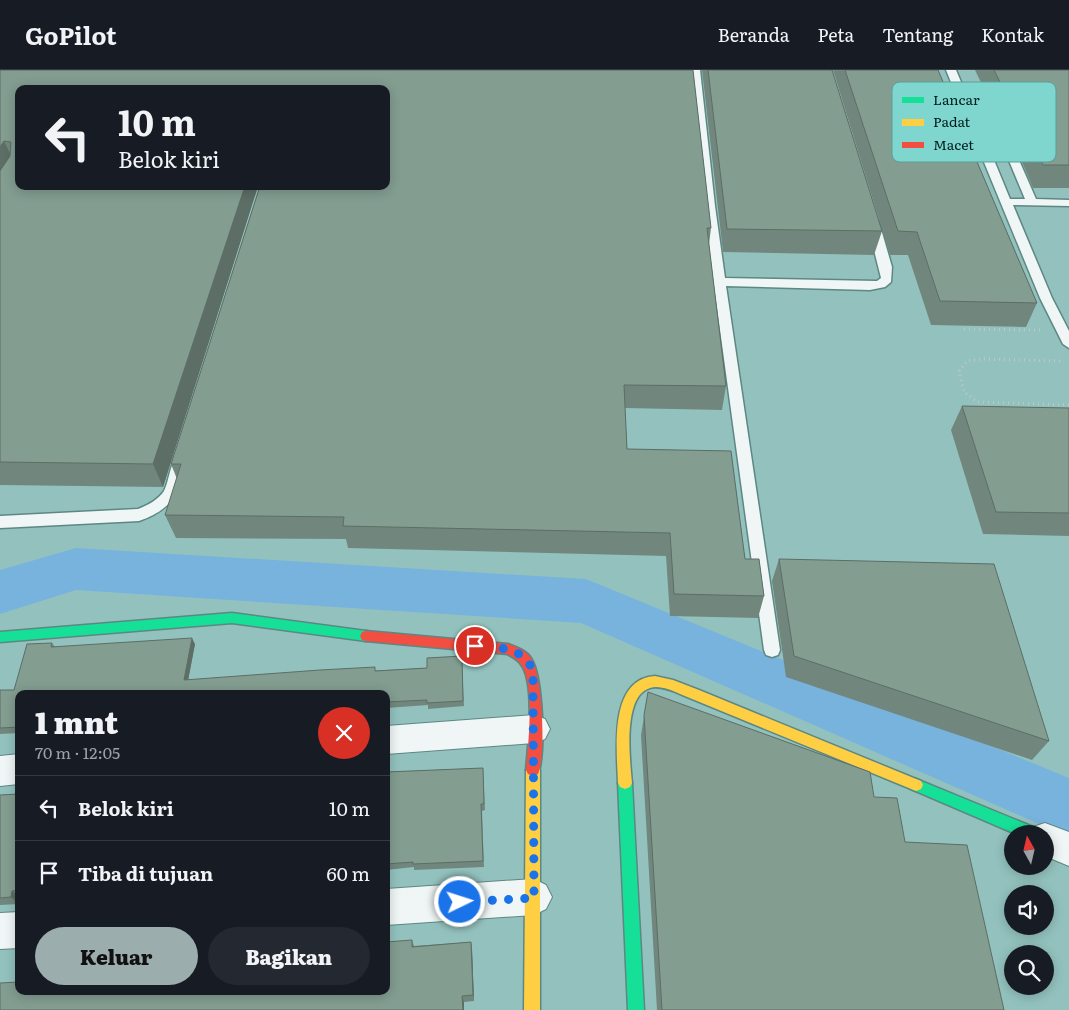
<!DOCTYPE html>
<html lang="id">
<meta charset="utf-8">
<style>
body{margin:0;font-family:Literata,serif;background:#242831;color:#f1f3f6;height:100vh;display:flex;flex-direction:column;font-size:19px;white-space:nowrap}
*{box-sizing:border-box;margin:0}
p{font-size:16px;color:#9ea1a6}
.icon{flex:none;width:28px;height:28px;fill:none;stroke:currentColor;stroke-width:2;stroke-linecap:round;stroke-linejoin:round}
.map{position:relative;flex:1;overflow:hidden}
.panel{position:absolute;left:15px;top:620px;width:375px;height:305px;display:flex;flex-direction:column;background:#171b24;border-radius:10px;box-shadow:0 2px 12px #0003}
.panel>*{flex:none}
.top-card{position:absolute;left:15px;top:15px;width:375px;height:105px;border-radius:10px;box-shadow:0 2px 12px #0003;background:#171b24;color:#f1f3f6;overflow:hidden}
.needle{width:32px;rotate:352deg}
.controls{position:absolute;left:1004px;top:755px;display:grid;gap:10px}
.controls a{display:grid;place-items:center;width:50px;height:50px;border-radius:50%;background:#171b24;box-shadow:0 2px 12px #0003;font-size:25px}
.pin{position:absolute;display:grid;place-items:center;width:42px;height:42px;color:#fff;margin:-21px;border:2px solid #fff;border-radius:50%;box-shadow:0 1px 5px #0007}
.me{position:absolute;width:55px;margin:-28px;rotate:86deg;stroke-linejoin:round;filter:drop-shadow(0 0 4px #0008)}
.turn{display:flex;align-items:center;gap:18px;height:105px;padding:0 20px;font-size:22px}
.turn .icon{width:65px;height:65px;stroke-width:2.5}
.turn b{display:block;font-size:35px;line-height:42px}
.round{display:grid;place-items:center;flex:none;width:52px;height:52px;border-radius:26px;background:#242831}
.summary{display:flex;align-items:center;justify-content:space-between;height:85px;padding:0 20px}
h1{font-size:30px;font-weight:800;line-height:38px}
.cta{display:flex;gap:10px;margin-top:auto;padding:10px 20px}
.cta a{flex:1;height:58px;border-radius:30px;background:#9cadae;color:#111;font-size:20px;font-weight:800;line-height:58px;text-align:center}
.cta a+a{background:#242831;color:#f1f3f6}
ul{padding:0;list-style:none}
li{display:flex;align-items:center;gap:15px;height:65px;padding:0 20px;border-top:1px solid #363941}
li div{flex:1}
li b{display:block;font-size:19px}
li em{font-style:normal}
header{display:flex;align-items:center;gap:30px;box-sizing:border-box;height:70px;padding:0 25px;background:#171b24;border-bottom:1px solid #363941}
header strong{font-size:24px}
nav{display:flex;gap:28px;margin-inline-start:auto;font-size:18px}
.map>svg:first-child{display:block}
</style>
<header>
<strong>GoPilot</strong>
<nav><a>Beranda</a><a>Peta</a><a>Tentang</a><a>Kontak</a></nav>
</header>
<div class="map">
<svg width="1069" height="940" viewBox="0 0 1069 940">
<rect width="100%" height="100%" fill="#93c2be"/>
<g fill="none" stroke-linecap="round" stroke-linejoin="round">
<path fill="#78b3dd" fill-rule="evenodd" d="M76,478l510,31 483,199v59l-488,-214 -505,-33 -76,24v-44z"/>
<g stroke="#5d8783" stroke-width="3">
<path id="lane" d="M690,0h10l15,136 10,72 152,3 4,-3 -14,-56 6,-3 6,3 13,45 -1,15 -6,5 -15,3 -144,-4 54,364 -2,5 -6,2 -6,-2 -2,-5 -61,-444z
M946,0h10l21,50 19,2 9,6 31,71 33,1v6l-56,-1 39,93 17,33v17l-6,-4 -23,-46zM980,56l10,1 7,5 28,67h-15z
M182,383l7,5c-9,33 -15,51 -50,63l-139,7v-12l138,-7c10,-4 20,-9 26,-18 6,-11 6,-34 18,-38z"/>
</g>
<g stroke="#5d8783" stroke-width="2">
<path id="street" d="M534,645l11,4 5,10 -5,10 -11,4 -148,11v-28z
M19,684v30l-19,2v-30z
M1045,753l24,9v34l-24,-10v-22h-15l3,-7z
M534,809l12,6 6,12 -6,12 -12,6 -148,10v-36z
M19,842v36l-19,1v-36z"/>
</g>
<g stroke="#5d8783" stroke-width="3">
<path id="fast" d="M232,543l134,18 4,1 2,4 -2,4 -4,1 -134,-18 -232,19v-10z
M625,707l5,2 2,4 12,227h-16l-10,-227 2,-4z
M916,709l122,50 2,5h-24l-105,-45 -2,-4 2,-4z"/>
</g>
<g stroke="#5d8783" stroke-width="3">
<path id="slow" d="M655,606l18,4 26,10 222,91 2,4 -2,4 -5,2 -236,-97c-9,-4 -21,-9 -30,-6 -28,8 -20,73 -18,95l-2,4 -5,2 -5,-2 -2,-4c-1,-32 -10,-104 37,-107z
M533,694l5,2 2,4v240h-16l2,-240 2,-4z"/>
</g>
<g stroke="#5d8783" stroke-width="3">
<path id="jam" d="M366,561l142,13c8,3 18,6 23,14 12,18 15,97 7,116l-5,2 -5,-2 -2,-4c2,-25 9,-84 -4,-104 -3,-6 -9,-9 -15,-12l-141,-13 -4,-1 -2,-4 2,-4z"/>
</g>
<path stroke="#bac9c7" stroke-width="3" stroke-dasharray="1 4" stroke-linecap="butt" d="M964,259l77,1
M1060,291l-75,-2 -18,2 -8,10 5,21 13,10 92,3"/>
<use href="#lane" fill="#eff6f5" fill-rule="evenodd"/>
<use href="#street" fill="#eff6f5" fill-rule="evenodd"/>
<use href="#fast" fill="#16e098" fill-rule="evenodd"/>
<use href="#slow" fill="#ffcf43" fill-rule="evenodd"/>
<use href="#jam" fill="#f24e42" fill-rule="evenodd"/>
</g>
<path fill="#71877d" d="M0,0h693l18,158 -2,16 17,142 -4,24 -97,-2 2,41 104,2 14,108h14l5,37 -6,22 -88,-2 -4,-60 -318,-8 -2,-9 -170,-1 -11,-23 12,-36 -6,-15 89,-278h126v-97h-367v97h239l-95,301 -163,-2z
M702,0h130l50,161 -8,24 -151,-3z
M833,0h105l99,233 -11,24 -95,-2 -23,-70h-18z
M975,0h94v118h-36l-26,-61 -7,-5z
M962,336l107,2v128l-86,-2 -32,-104z
M779,489l270,182 -17,19 -246,-83 -14,-96z
M52,573l3,4 140,-3 -7,36 239,-12 35,-6 2,44 -36,3v-4l-42,3v-14h-367v39l-19,1v-44h14z
M648,622l226,105 31,45 99,168h-347l-16,-275z
M483,698l2,42 -3,1 2,56 -70,3v-3l-28,3v-98z
M19,724v110l-19,1v-110z
M412,870l2,6 57,-4 1,7 2,52 -10,1v8h-464l386,-19z"/>
<path fill="#5c6e66" d="M4,71l11,23 -15,23v-40z
M245,116h13l-95,301 -10,-23z
M192,568l3,6 -8,42 -3,-6z
M12,821l7,5v8l-8,-7z
M471,872l1,7 2,52 -1,-6z
M462,926l2,6v8h-1z"/>
<path fill="#839d91" stroke="#5c6e66" d="M0,0h693l18,158h-4l19,158 -102,-1 3,64 104,2 14,108h14l5,37 -90,-2 -4,-61 -327,-7 1,-9 -179,-2 16,-51h-10l89,-278h126v-97h-367v97h226l-92,278 -153,-2v-291l10,-15 1,-14 -7,-1 -4,6z
M708,0h124l50,161 -155,-2z
M845,0h93l99,233 -97,-2 -23,-69 -19,-1z
M994,0h75v95h-26l-28,-60 -6,-5z
M962,336l107,2v105l-73,-1z
M779,489l215,5 55,177 -255,-85z
M192,568l-8,42 136,-10 55,-3v4l52,-3v-10l35,-2 1,45 -36,2v-3l-41,2v-8h-367v33l-19,1v-38h14l13,-46 25,-1 -1,4z
M648,622l222,80 4,25 23,1 8,44 62,3 37,165h-342l-18,-295z
M483,698l1,36h-3l2,57 -70,3v-2l-27,2v-92z
M19,724v96l-7,1 -1,6 -11,1v-103z
M412,870v7l59,-5 2,53 -11,1 1,14h-463v-27l19,-1v9h367v-49z"/>
<g fill="none" stroke-linecap="round" stroke-linejoin="round">
<path stroke="#1a73e8" stroke-width="9" stroke-dasharray="0 16.2" d="M460,832l74,-4 -1,-227c-10,-25 -35,-23 -58,-25"/>
</g>
<rect x="892" y="12" width="164" height="80" rx="8" fill="#7fd6cf" stroke="#5a9f99" stroke-width="1"/>
<rect x="902" y="27" width="22" height="6" fill="#16e098"/>
<rect x="902" y="49" width="22" height="7" fill="#ffcf43"/>
<rect x="902" y="72" width="22" height="6" fill="#f24e42"/>
<g font-size="14" fill="#021e1c">
<text x="933" y="35">Lancar</text>
<text x="933" y="57">Padat</text>
<text x="933" y="80">Macet</text>
</g>
</svg>
<div class="controls">
<a><svg class="needle" viewBox="-14 -14 28 28"><path d="M0-13l5 13h-10z" fill="#e53935"/><path d="M0 13l5-13h-10z" fill="#9ea1a6"/></svg></a>
<a><svg class="icon" aria-label="sound" viewBox="0 0 24 24"><path d="M4 9h4l5-4v14l-5-4H4zM17 9q2 3 0 6"/></svg></a>
<a><svg class="icon" aria-label="search" viewBox="0 0 24 24"><circle cx="10" cy="10" r="6"/><path d="M15 15l6 6"/></svg></a>
</div>
<div class="pin" style="left:475px;top:576px;background:#d93025"><svg class="icon" aria-label="arrive" viewBox="0 0 24 24"><path d="M6 21V4h12l-3 4 3 4H6"/></svg></div>
<svg class="me" style="left:460px;top:832px" viewBox="-20 -20 40 40"><circle r="17" fill="#1a73e8" stroke="#fff" stroke-width="3"/><path d="M0-11L8 9 0 5-8 9z" fill="#fff"/></svg>
<div class="top-card">
<div class="turn"><svg class="icon" aria-label="left" viewBox="0 0 24 24"><path d="M17 20v-9H6M10 6l-5 5 5 5"/></svg><div><b>10 m</b>Belok kiri</div></div>
</div>
<section class="panel">
<div class="summary"><div><h1>1 mnt</h1><p>70 m · 12:05</p></div><a class="round" style="background:#d93025;color:#fff"><svg class="icon" aria-label="close" viewBox="0 0 24 24"><path d="M6 6l12 12M18 6L6 18"/></svg></a></div>
<ul>
<li><svg class="icon" aria-label="left" viewBox="0 0 24 24"><path d="M17 20v-9H6M10 6l-5 5 5 5"/></svg><div><b>Belok kiri</b></div><em>10 m</em></li>
<li><svg class="icon" aria-label="arrive" viewBox="0 0 24 24"><path d="M6 21V4h12l-3 4 3 4H6"/></svg><div><b>Tiba di tujuan</b></div><em>60 m</em></li>
</ul>
<div class="cta"><a>Keluar</a><a>Bagikan</a></div>
</section>
</div>
